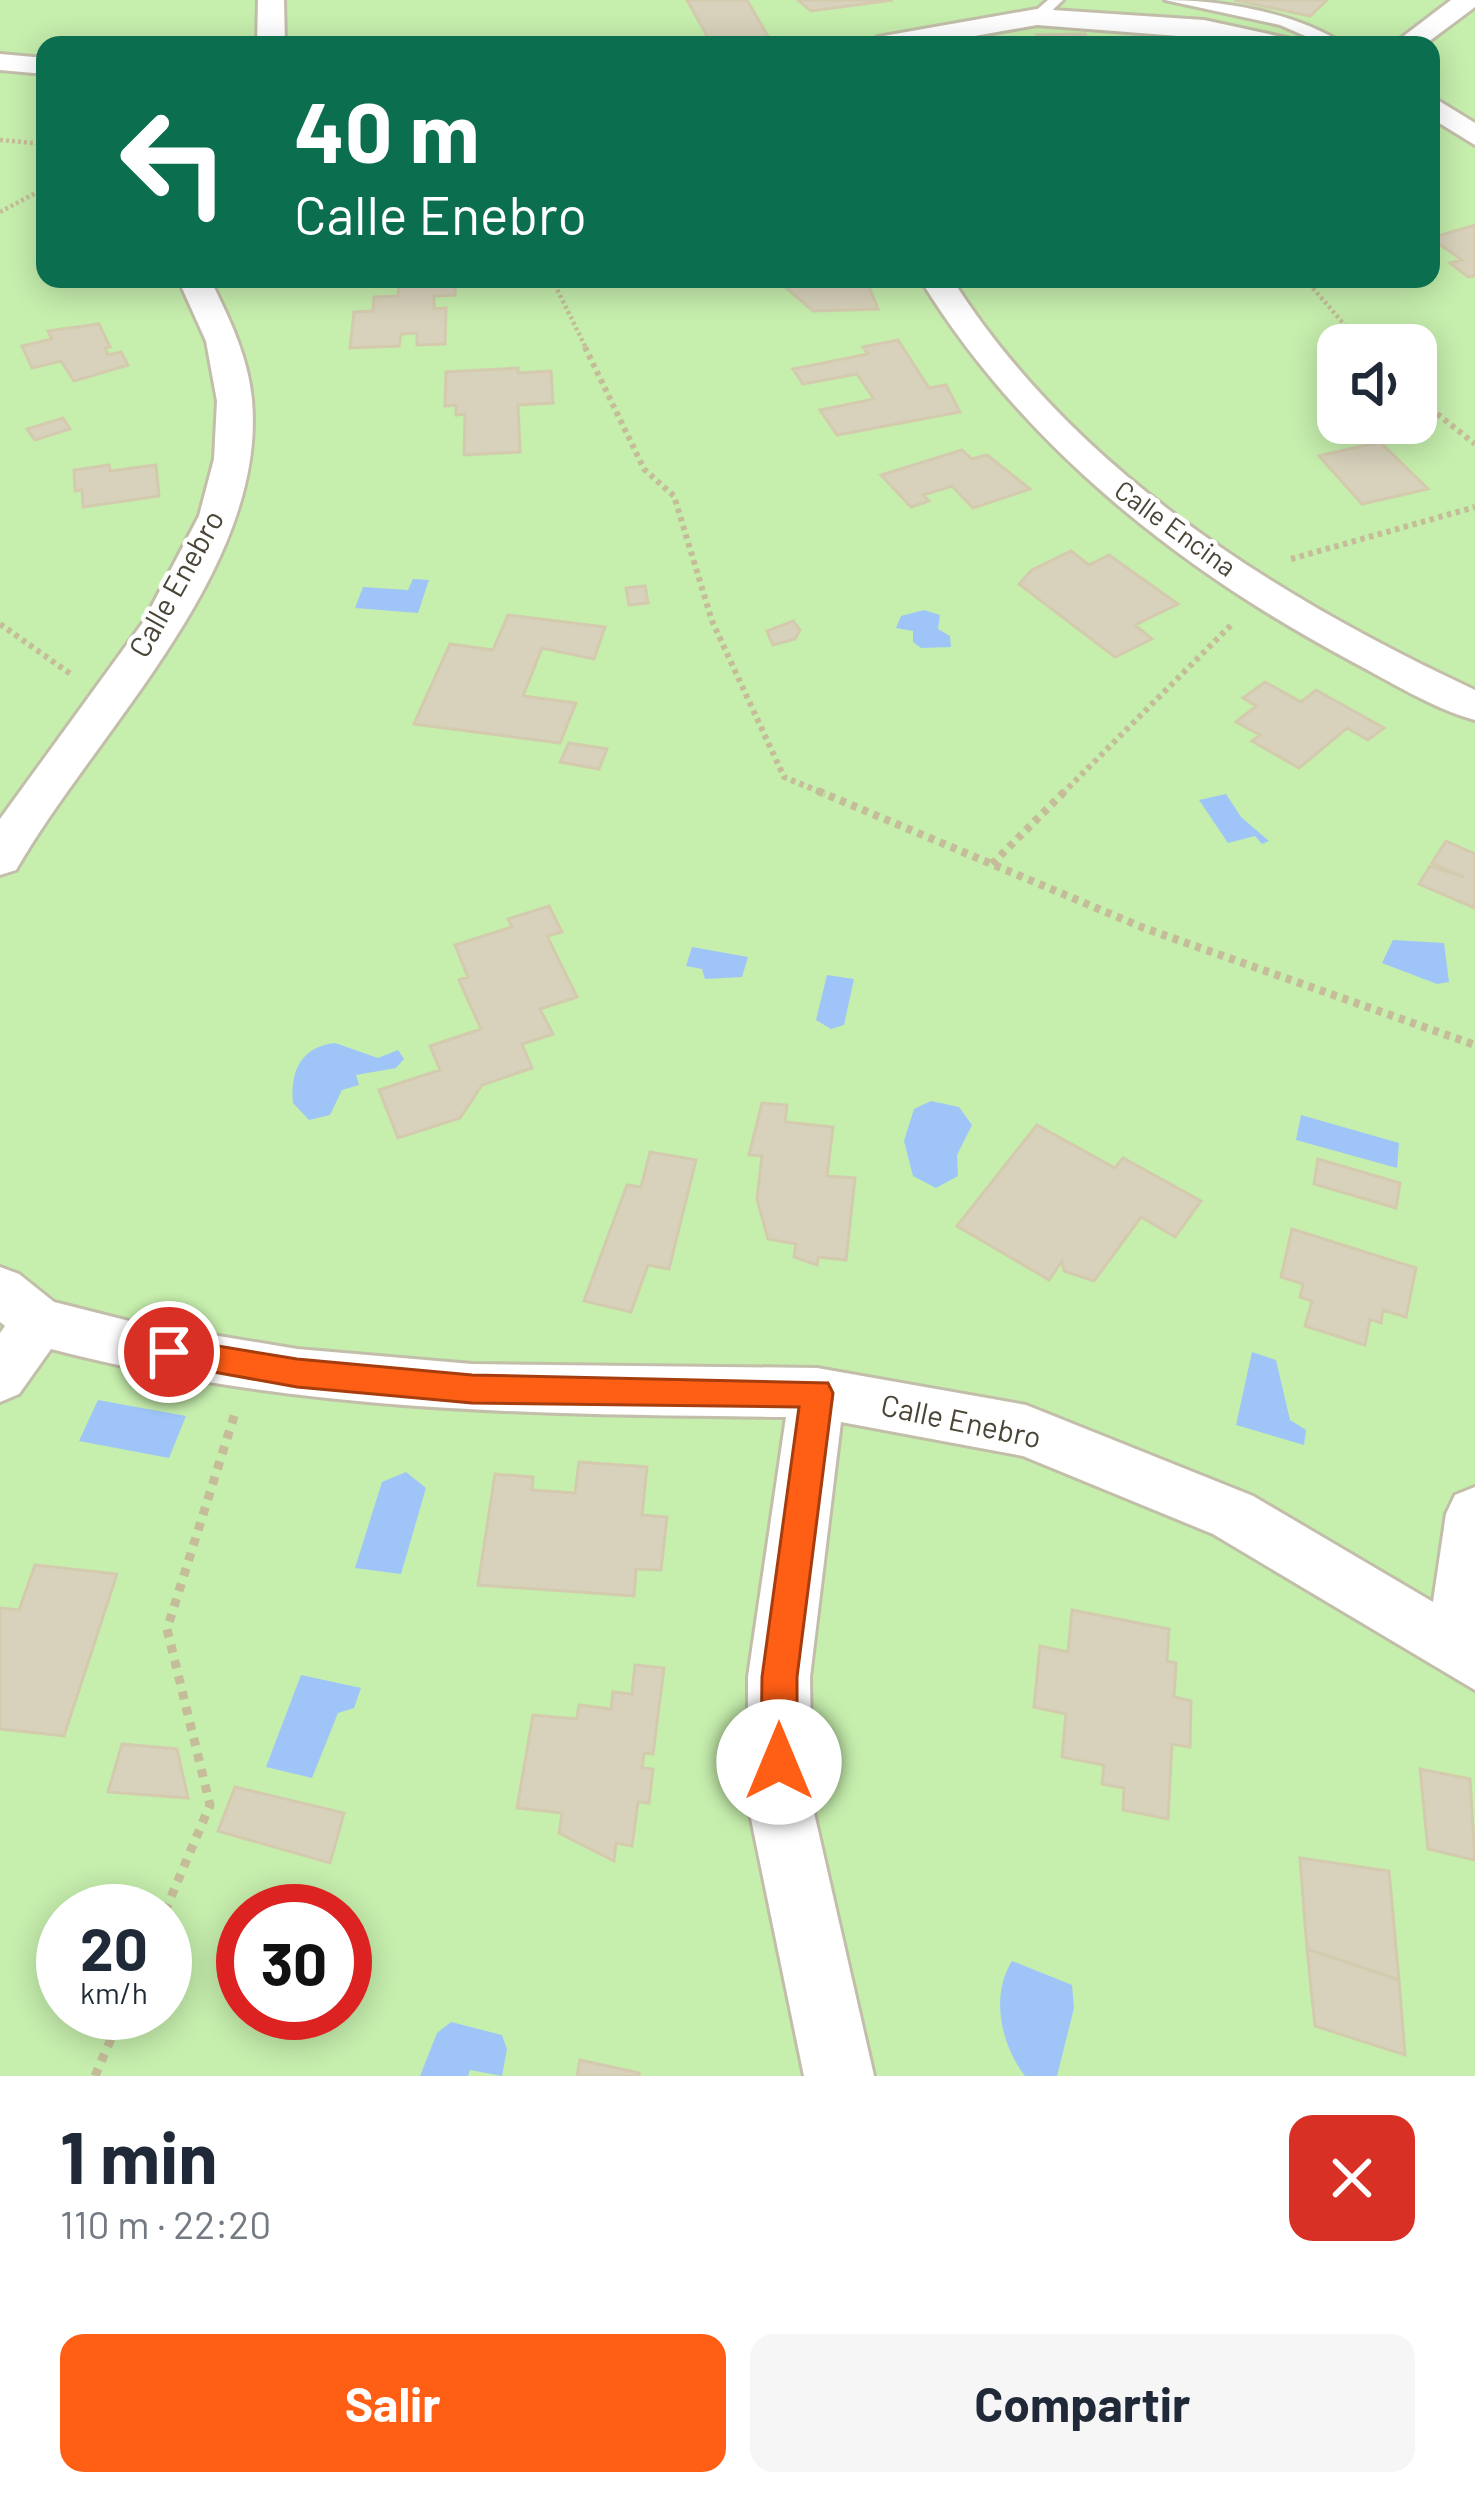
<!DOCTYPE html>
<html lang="es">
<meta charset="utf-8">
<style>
body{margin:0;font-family:Barlow,sans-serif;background:#f6f6f7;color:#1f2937;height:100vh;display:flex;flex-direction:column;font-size:45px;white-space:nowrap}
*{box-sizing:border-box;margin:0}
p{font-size:39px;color:#747a83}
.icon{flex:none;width:66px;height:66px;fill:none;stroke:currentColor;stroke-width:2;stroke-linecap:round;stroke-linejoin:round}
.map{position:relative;height:2076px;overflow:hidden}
.side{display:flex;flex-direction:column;background:#fff;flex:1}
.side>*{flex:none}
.top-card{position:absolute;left:36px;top:36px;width:1404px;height:252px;border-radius:24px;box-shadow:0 6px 30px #0003;background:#0b6e4f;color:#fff;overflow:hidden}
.tools{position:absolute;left:1317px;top:324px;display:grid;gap:24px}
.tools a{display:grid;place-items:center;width:120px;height:120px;border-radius:24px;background:#fff;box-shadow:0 6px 30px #0003;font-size:60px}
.speed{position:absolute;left:36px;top:1884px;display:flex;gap:24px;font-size:60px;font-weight:700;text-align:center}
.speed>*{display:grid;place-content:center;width:156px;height:156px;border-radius:50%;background:#fff;box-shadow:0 6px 30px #0003;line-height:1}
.speed small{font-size:30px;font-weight:400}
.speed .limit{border:18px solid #d22;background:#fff;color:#111}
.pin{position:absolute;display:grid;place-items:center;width:102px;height:102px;color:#fff;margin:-51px;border:6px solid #fff;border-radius:50%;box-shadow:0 3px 12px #0007}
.me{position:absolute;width:132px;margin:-66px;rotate:0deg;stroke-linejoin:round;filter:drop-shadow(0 0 9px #0008)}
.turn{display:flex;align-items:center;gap:42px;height:252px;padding:0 60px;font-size:54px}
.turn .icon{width:156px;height:156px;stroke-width:2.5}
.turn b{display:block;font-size:84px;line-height:102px}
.round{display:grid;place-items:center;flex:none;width:126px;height:126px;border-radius:24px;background:#f6f6f7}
.headline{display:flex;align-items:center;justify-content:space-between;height:204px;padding:0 60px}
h1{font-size:72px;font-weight:700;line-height:90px}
.primary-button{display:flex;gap:24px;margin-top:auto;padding:24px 60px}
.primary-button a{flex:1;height:138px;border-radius:24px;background:#ff5e15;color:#fff;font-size:48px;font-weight:700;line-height:138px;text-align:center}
.primary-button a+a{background:#f6f6f7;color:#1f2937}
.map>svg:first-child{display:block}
</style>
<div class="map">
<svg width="1475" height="2076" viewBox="0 0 1475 2076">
<rect width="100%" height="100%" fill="#f5f4e8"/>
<path fill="#c6eead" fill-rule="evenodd" d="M0,0h1475v2076h-1475zM45,45h1386v234h-1386zM1338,345h78v78h-78zM63,1911h102v102h-102zM243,1911h102v102h-102z"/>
<path fill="#9fc5f8" d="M413,579l16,1 -11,33 -63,-5 8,-21 45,3z
M924,610l16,5 -2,14 12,7 1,11 -30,1 -8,-6v-11l-17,-3 5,-12z
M1226,794l15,23 28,24 -7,3 -7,-8 -27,7 -29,-43z
M1393,940l51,3 5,39 -12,2 -55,-21z
M692,947l56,10 -6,20 -37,2 -3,-10 -16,-3z
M827,975l27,4 -10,46 -13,4 -15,-9z
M335,1043l43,15 20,-8 6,9 -8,9 -40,7 3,10 -17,5 -12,25 -21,5 -16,-17c-3,-32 8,-56 42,-60z
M931,1101l28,6 13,18 -15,30 1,21 -22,12 -23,-12 -9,-35 10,-32z
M1301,1115l98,28 -2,25 -101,-28z
M1252,1352l24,8 14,60 16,10 -2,15 -68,-20z
M98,1400l88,16 -17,42 -90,-17z
M406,1472l20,16 -25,86 -46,-6 27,-86z
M301,1675l60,13 -7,20 -16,5 -26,65 -46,-11z
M1012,1961l60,24 2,23 -17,68h-32c-24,-31 -35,-80 -13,-115z
M451,2022l51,13 5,14 -5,27 -32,-6 -2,6h-48l17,-43z"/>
<path fill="#d8d2bc" stroke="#d4cbaf" stroke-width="3" d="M687,0h60l22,38 -57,7z
M798,0h95l-82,11z
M1234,0h93l-17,16z
M1085,34l5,10 -38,1 -14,-10z
M1475,225v51l-7,1 -18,-14 12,-3 -31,-22z
M399,279h57l-1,16 -21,1v13l12,-1 -1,36 -28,1v-12l-16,1 -2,12 -49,2 4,-36 19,-1 1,-14 24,-1z
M776,279h90l12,30 -65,2z
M99,324l11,23 -5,1 3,7 13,-3 7,13 -54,16 -13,-20 -29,7 -10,-22 30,-7 -4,-8z
M898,340l31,48 17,-3 14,27 -123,23 -17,-25 54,-11 -17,-25 -54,10 -10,-15 75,-15 -5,-7z
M518,368v5l33,-2 2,32 -35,2 2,47 -56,3 1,-41 -9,1v-10l-11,1 1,-34z
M63,418l7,11 -35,11 -8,-11z
M1380,442l48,47 -66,15 -43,-48z
M962,450l10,9 15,-4 43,34 -57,19 -21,-22 -29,9 6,6 -18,6 -30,-32z
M109,465l1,6 46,-6 3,31 -76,11 -1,-17 -7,1 -1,-21z
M1071,551l18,14 20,-10 69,49 -43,21 17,14 -37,18 -96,-73 13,-14z
M645,586l3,17 -19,2 -3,-17z
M508,615l97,12 -11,32 -52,-11 -19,48 53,7 -16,40 -146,-19 36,-80 43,6z
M793,621l7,9 -5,9 -22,6 -6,-14z
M1265,682l36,20 15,-12 68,38 -16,12 -21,-12 -48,40 -47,-27 8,-6 -24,-13 20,-16 -13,-8z
M569,743l38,6 -8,20 -39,-7z
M1446,841l29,13v54l-56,-24 11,-18 34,11 -32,-14z
M549,906l13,26 -15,4 30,61 -37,12 13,25 -31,10 10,24 -50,17 -22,33 -62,20 -19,-48 61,-20 -10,-24 51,-17 -22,-49 9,-3 -13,-32 57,-18 -4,-8z
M762,1103l25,2 -2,17 48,5 -6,49 28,2 -9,82 -28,-3 -1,8 -23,-8 2,-13 -28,-5 -11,-40 5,-43 -13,-1z
M1037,1125l78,43 8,-10 78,43 -26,36 -34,-20 -47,64 -30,-10 -2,-10 -13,19 -92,-54z
M650,1152l46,8 -27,109 -21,-4 -17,47 -47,-11 43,-116 14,2z
M1318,1159l82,24 -4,25 -82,-24z
M1292,1229l124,39 -10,49 -23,-7 -2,13 -11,-4 -5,26 -60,-19 7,-25 -12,-4 3,-13 -22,-7z
M579,1462l68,5 -5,48 25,2 -6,53 -25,-1 -2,27 -156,-11 17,-111 38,3 -1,13 43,3z
M35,1565l82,9 -53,162 -64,-7v-121l19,2z
M1072,1610l97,19 -2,32 9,2 -2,34 17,4 -1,46 -18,-3 -4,75 -45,-9 1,-22 -22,-4 2,-19 -42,-8 4,-43 -32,-7 6,-61 28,6z
M635,1665l29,3 -11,86 -9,-1 -2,15 11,1 -4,34 -11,-1 -6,44 -16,-3 -2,18 -55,-28 3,-20 -45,-5 16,-93 44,4 2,-14 32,4 2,-17 19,2z
M122,1744l55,5 11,49 -80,-6z
M1420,1769l50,10 5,81 -47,-11z
M235,1787l109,26 -14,50 -112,-32z
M1300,1858l89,13 10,109 -92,-31z
M1307,1949l92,31 6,75 -90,-29z
M580,2060l59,13v3h-62z"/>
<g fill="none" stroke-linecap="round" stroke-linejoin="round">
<g stroke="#c2bea9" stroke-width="6">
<path id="service" d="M1048,0h15l-21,20h-10v-6z
M1165,0c57,0 133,13 180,45h-19l-46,-20z"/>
</g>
<g stroke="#c2bea9" stroke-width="6">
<path id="minor" d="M258,0h26l1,45h-28z
M1451,0h24v7l-51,38h-32z
M1037,9l167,11 87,19 4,6 -258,-20 -113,20h-60l14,-8z
M0,54l45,4v16l-45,-4z
M1431,96l44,27v22l-44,-27z
M178,279h32c19,39 38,77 42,121 15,171 -157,332 -236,470l-16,5v-56l144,-198 55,-105 15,-57 3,-58 -11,-60z
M920,279h32c121,191 322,317 523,411v30c-43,-12 -84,-38 -124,-59 -171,-91 -329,-216 -431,-382z
M0,1267l19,7 35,28 75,19 168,28 175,15 345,4 209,37 227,91 180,106 13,-88 9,-19 20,-8v203l-262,-156 -190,-78 -182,-34 -31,255 2,127 62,272h-70l-56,-272v-127l38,-260c-253,-3 -488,-4 -735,-68l-32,45 -19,8v-69l5,-7 -5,-4z"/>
</g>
<path stroke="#c5bd99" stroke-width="4.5" stroke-dasharray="3 3" stroke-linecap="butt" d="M0,140l45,4
M0,212l45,-24
M552,279l35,71
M1305,279l57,66"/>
<path stroke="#c5bd99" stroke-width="6" stroke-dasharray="4.5 4.5" stroke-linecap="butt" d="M585,347l59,122 30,27 38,125 72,156 41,17
M1416,397l59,47
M1291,559l184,-52
M0,624l72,51
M1062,794l171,-171"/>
<path stroke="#c5bd99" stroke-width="8" stroke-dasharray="6 6" stroke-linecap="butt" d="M818,791l326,137 331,117
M992,864l73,-73"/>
<path stroke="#c5bd99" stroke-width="9" stroke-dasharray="8 8" stroke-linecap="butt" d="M165,1911l45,-106 -43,-176 68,-216
M95,2076l27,-63"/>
<use href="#service" fill="#fff" fill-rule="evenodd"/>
<use href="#minor" fill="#fff" fill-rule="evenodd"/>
</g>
<path fill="#ff5e15" stroke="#a63d0e" stroke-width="3" d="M169,1338l128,21 175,16 356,8 5,10 -36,284v85l-5,13 -13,5 -12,-5 -6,-13 1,-85 37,-270 -327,-4 -175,-16 -139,-25 -5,-10 5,-10z"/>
<g text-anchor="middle" stroke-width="9" stroke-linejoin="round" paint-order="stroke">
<g font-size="27" fill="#4a4536" stroke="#fff">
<text transform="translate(1175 529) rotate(36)" y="9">Calle Encina</text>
</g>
<g font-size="30" fill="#4a4536" stroke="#fff">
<text transform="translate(177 584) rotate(-61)" y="10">Calle Enebro</text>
<text transform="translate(961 1422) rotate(12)" y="10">Calle Enebro</text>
</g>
</g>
</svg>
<div class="tools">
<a><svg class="icon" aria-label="sound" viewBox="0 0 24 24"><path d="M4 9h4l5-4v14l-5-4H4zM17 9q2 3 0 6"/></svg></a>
</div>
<div class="speed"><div>20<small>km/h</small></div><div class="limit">30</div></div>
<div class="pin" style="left:169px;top:1352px;background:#d93025"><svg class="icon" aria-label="arrive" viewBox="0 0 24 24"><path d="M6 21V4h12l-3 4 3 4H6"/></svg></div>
<svg class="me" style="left:779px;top:1762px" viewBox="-20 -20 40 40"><circle r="19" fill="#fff"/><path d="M0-13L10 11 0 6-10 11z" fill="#ff5e15"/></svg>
<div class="top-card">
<div class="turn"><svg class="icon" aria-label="left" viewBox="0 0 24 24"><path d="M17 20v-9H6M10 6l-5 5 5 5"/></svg><div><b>40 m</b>Calle Enebro</div></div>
</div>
</div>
<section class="side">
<div class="headline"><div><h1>1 min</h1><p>110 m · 22:20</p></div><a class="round" style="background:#d93025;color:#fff"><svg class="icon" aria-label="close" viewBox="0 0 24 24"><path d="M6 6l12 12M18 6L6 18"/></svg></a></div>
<div class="primary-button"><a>Salir</a><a>Compartir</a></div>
</section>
